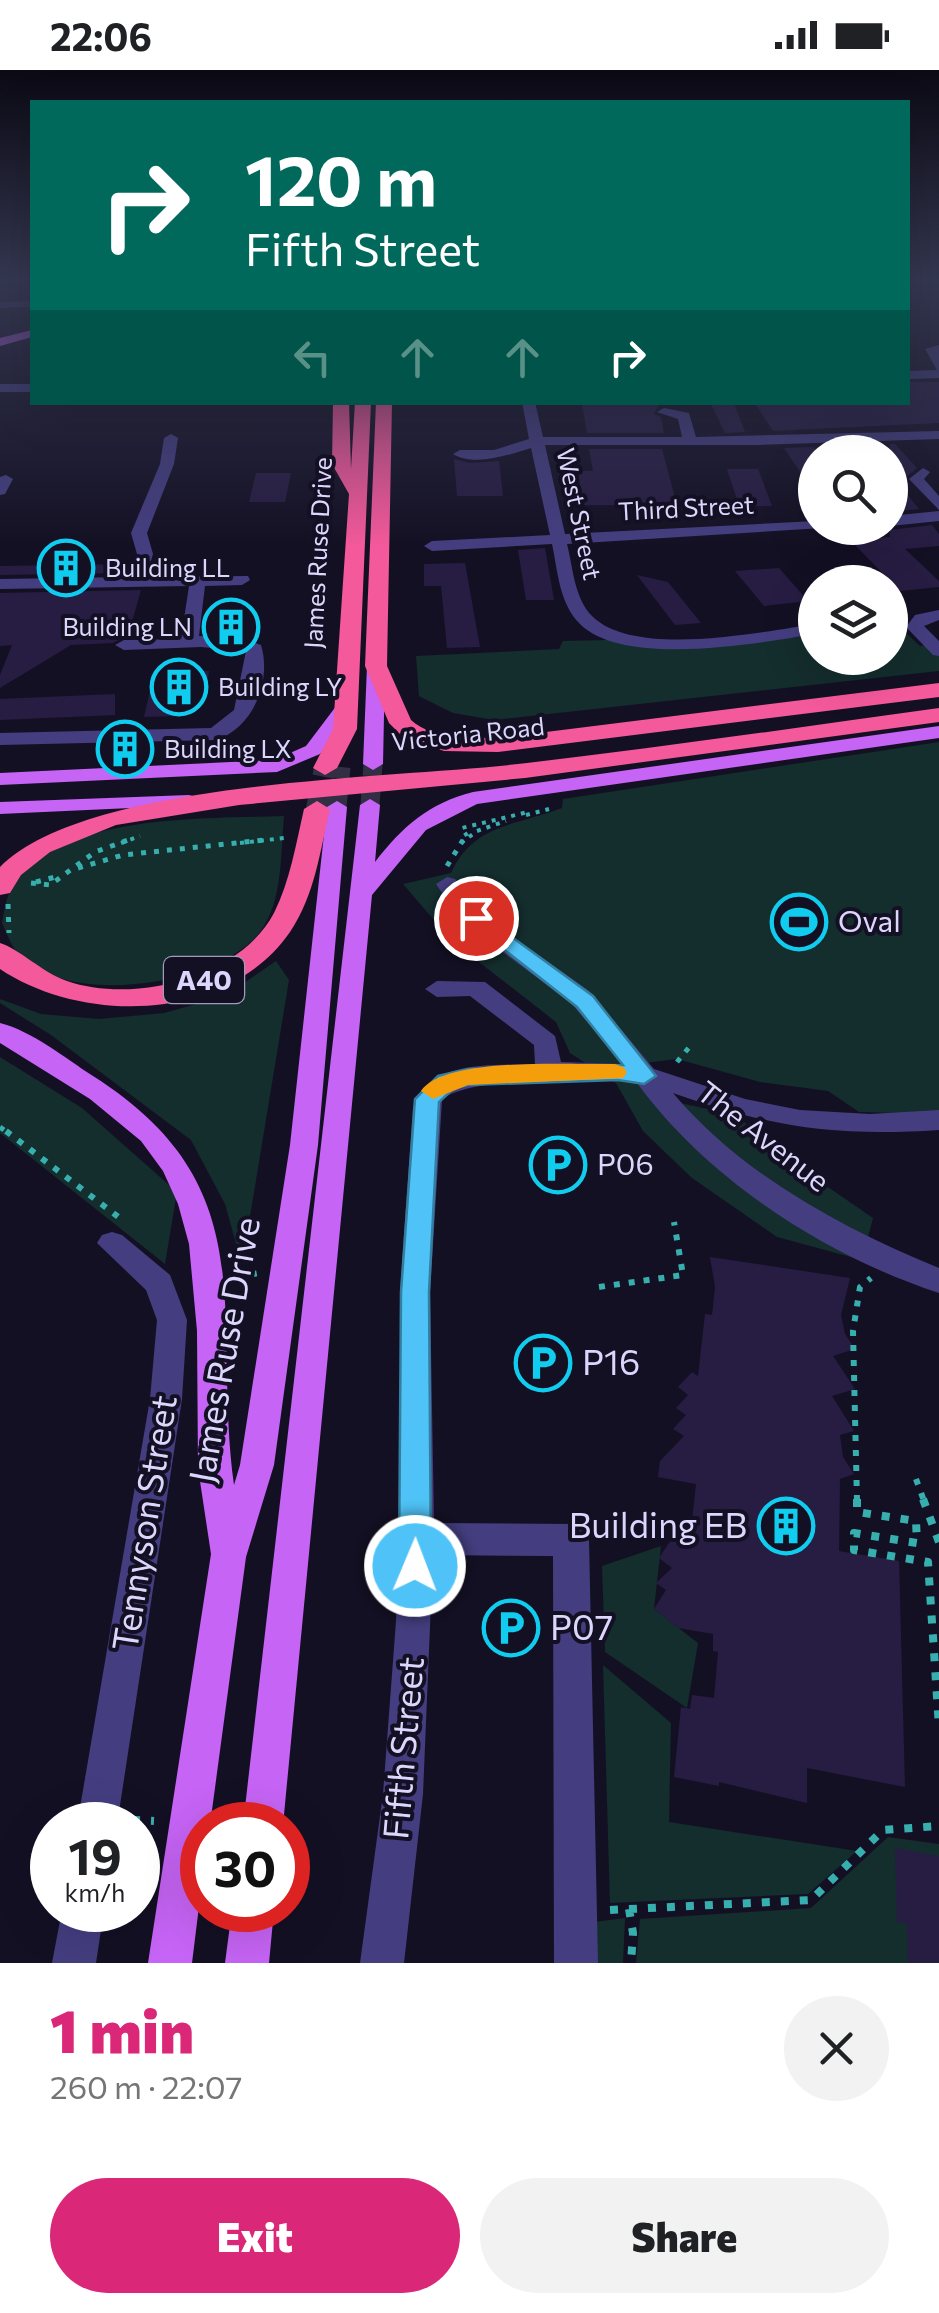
<!DOCTYPE html>
<meta charset="utf-8">
<style>
body{margin:0;font-family:Commissioner,sans-serif;background:#f2f2f2;color:#202124;height:100vh;display:flex;flex-direction:column;font-size:38px;white-space:nowrap}
*{box-sizing:border-box;margin:0}
p{font-size:32px;color:#757577}
.icon{flex:none;width:55px;height:55px;fill:none;stroke:currentColor;stroke-width:2;stroke-linecap:round;stroke-linejoin:round}
.map{position:relative;height:1893px;overflow:hidden}
.sheet{display:flex;flex-direction:column;background:#fff;flex:1}
.sheet>*{flex:none}
.guide{position:absolute;left:30px;top:30px;width:880px;height:305px;border-radius:0px;box-shadow:0 10px 40px #0002;background:#00695c;color:#fff;overflow:hidden}
.controls{position:absolute;left:798px;top:365px;display:grid;gap:20px}
.controls a{display:grid;place-items:center;width:110px;height:110px;border-radius:50%;background:#fff;box-shadow:0 10px 40px #0002;font-size:50px}
.speed{position:absolute;left:30px;top:1732px;display:flex;gap:20px;font-size:50px;font-weight:700;text-align:center}
.speed>*{display:grid;place-content:center;width:130px;height:130px;border-radius:50%;background:#fff;box-shadow:0 10px 40px #0002;line-height:1}
.speed small{font-size:25px;font-weight:400}
.speed .limit{border:15px solid #d22;background:#fff;color:#111}
.pin{position:absolute;display:grid;place-items:center;width:85px;height:85px;color:#fff;margin:-42px;border:5px solid #fff;border-radius:50%;box-shadow:0 2px 10px #0007}
.me{position:absolute;width:110px;margin:-55px;rotate:1deg;stroke-linejoin:round;filter:drop-shadow(0 0 8px #0008)}
.turn{display:flex;align-items:center;gap:35px;height:210px;padding:0 50px;font-size:45px}
.turn .icon{width:130px;height:130px;stroke-width:2.5}
.turn b{display:block;font-size:70px;line-height:85px}
.lanes{display:flex;align-items:center;height:95px;padding:0 50px;background:#0003;justify-content:center;gap:50px;direction:ltr}
.lanes .off{opacity:.35}
.round{display:grid;place-items:center;flex:none;width:105px;height:105px;border-radius:52px;background:#f2f2f2}
.overview{display:flex;align-items:center;justify-content:space-between;height:170px;padding:0 50px}
h1{font-size:60px;font-weight:800;line-height:75px;color:#db2777}
.primary-button{display:flex;gap:20px;margin-top:auto;padding:20px 50px}
.primary-button a{flex:1;height:115px;border-radius:60px;background:#db2777;color:#fff;font-size:40px;font-weight:800;line-height:115px;text-align:center}
.primary-button a+a{background:#f2f2f2;color:#202124}
.status{display:flex;justify-content:space-between;align-items:center;height:70px;padding:0 50px;background:#fff;direction:ltr}
.status svg{height:28px;fill:currentColor}
.map>svg:first-child{display:block}
</style>
<div class="status"><b>22:06</b><svg viewBox="0 0 49 12"><path d="M0 12V9h3v3zM5 12V6h3v6zM10 12V3h3v9zM15 12V0h3v12zM26 1h20v11H26zM47 4h2v5h-2z"/></svg></div>
<div class="map">
<svg width="939" height="1893" viewBox="0 0 939 1893">
<rect width="100%" height="100%" fill="#141024"/>
<path fill="#142d2d" d="M890,560l16,3 14,13 19,-3v28l-445,49 -41,-7 -34,-17 -3,-40 143,-7 4,-8 44,-1 81,9 127,-14v23h75z
M939,672v372l-80,-2 -31,-21 -68,-9 -83,-23 -49,6 33,34 75,16 44,39 93,64 -11,42 -85,-23 -85,-59 -49,-47 -27,-48 -46,-30 -14,-31 -104,-81 -49,-57 48,-11c22,-49 64,-47 111,-65l1,-9z
M284,746c-4,41 0,95 -32,125 -48,45 -190,67 -236,10 -6,-8 -10,-20 -14,-28 2,-10 3,-22 8,-31 37,-80 200,-73 274,-76z
M276,891l13,19 -47,285 -17,-61 -34,-64 -140,-105 -51,-32v-4l41,15 58,5 65,-6 61,-17z
M0,987l82,51 95,84 -12,72 -165,-131z
M661,1476l-7,63 44,34 -11,65 -82,-56 -3,-86z
M603,1595l68,58 -2,99 188,29 -49,43 -198,9z
M888,1767l51,7v119h-303l4,-44 171,-11z
M625,1848l-2,45h-30l1,-41z"/>
<path fill="#271d43" d="M908,312h31v41l-166,8 -19,-29h154z
M734,333l11,29 -20,1 -14,-29z
M582,334h77l-5,10 7,3 3,16h-77z
M890,374h5l22,24 -11,9 -12,1 25,31 -29,3z
M815,377v47l-31,-46z
M589,379h73l15,56h-94l-5,-34h15z
M454,389l17,4 28,-2 4,35h-46z
M727,399h31l14,37h-33z
M256,403h35l-6,29h-36z
M932,455l7,9v12l-34,3 34,32v6l-39,4 -49,-50 39,-4v-7z
M545,478l9,52h-28l-8,-50z
M465,493l15,84 -33,1 -6,-62h-17v-22z
M130,494l-3,9 -127,2v-9z
M779,498l29,33 -44,5 -29,-35z
M637,505l31,7 33,41 -26,2z
M141,520l-13,46 -16,7 -41,2 -71,43v-13l12,-30 -12,1v-53z
M209,601l-5,31 -7,8 -20,6 -33,1 10,-45z
M115,624v21l-115,5v-21z
M710,1187l140,21 -9,37 4,19 10,15 -22,7 22,33 -23,7 22,35 -14,4 3,22 11,17 -14,5 -1,72 60,10 6,226 -98,-19v35l-88,-21v4l-45,-9 7,-70 9,2 2,-14 22,3 4,-46 -5,-1v-17l-35,-6 -24,-19 12,-19 -10,-7 16,-15 -13,-10 14,-21 16,12 7,-65 -38,-7 2,-16 24,-25 -11,-7 13,-14 -10,-7 12,-13 -10,-8 14,-15 6,4 7,-62 7,1 3,-28z
M895,1778l44,8v107h-31l-1,-39 -10,-2z"/>
<g fill="none" stroke-linecap="round" stroke-linejoin="round">
<path stroke="#322e44" stroke-width="19" stroke-dasharray="19 10" stroke-linecap="butt" d="M370,735l3,-41
M337,737l4,-40"/>
<path stroke="#322e44" stroke-width="22" stroke-dasharray="22 11" stroke-linecap="butt" d="M317,739l8,-41"/>
<path stroke="#37afae" stroke-width="4" stroke-dasharray="4 6" stroke-linecap="butt" d="M526,745l23,-6
M467,766l-5,-8 66,-16
M121,773l19,-7
M240,773l44,-5
M461,773l16,-12 29,-10"/>
<path stroke="#37afae" stroke-width="5" stroke-dasharray="5 8" stroke-linecap="butt" d="M447,796l16,-26
M78,798l45,-13 141,-15
M36,812l23,-6
M31,813l19,2 45,-33 33,-12
M8,834l1,29
M677,992l14,-17
M0,1057l9,7"/>
<path stroke="#37afae" stroke-width="6" stroke-dasharray="6 9" stroke-linecap="butt" d="M6,1061l115,88
M236,1207l23,-4
M599,1217l84,-12 -9,-53
M916,1409l8,22
M857,1431l-4,-170 7,-44 11,-9"/>
<path stroke="#37afae" stroke-width="8" stroke-dasharray="8 11" stroke-linecap="butt" d="M857,1429v13l59,9 1,22 -63,-10v17l74,12 11,165
M923,1429l16,43
M132,1750l22,1
M629,1839l4,24 -2,30
M610,1840l201,-10 72,-70 56,-4"/>
<path fill="#443e80" fill-rule="evenodd" d="M32,231v6l-32,1v-6z
M939,275v33l-31,1v-8l29,-1 -12,-21z
M0,314h32v8h-32z
M522,332h13l8,35h139l-4,-18 -21,-7 7,-4 25,5 7,24 243,-6v8l-181,6h-213l20,89 250,-13v7h7l-255,16c6,23 7,55 26,73 43,41 168,15 222,7v10c-56,9 -191,34 -235,-10 -21,-21 -22,-52 -28,-80l-120,7 -8,-5 8,-5 118,-6 -19,-87c-23,7 -56,19 -78,6l7,-4h34l35,-11z
M171,364l7,4 -4,26 -27,69 6,21 -7,23 102,-1 2,4 -8,5 -37,1 -6,50 43,2 19,7c11,36 -8,84 -46,95l-215,5v-12l211,-5 23,-18 12,-59 -45,-4 -77,3 -9,-5 9,-5 57,-1 8,-53 -189,3v-10l130,-2 7,-23 -6,-21 29,-69 4,-26z
M923,398l7,4 -6,7 15,17v14l-30,-31z
M6,405l7,4 -8,15 -5,1v-18z
M939,441v10l-49,5v-10z
M939,540v10l-15,6 15,15v15l-6,-1 -27,-28 9,-12z
M447,807l8,2 42,47 92,65 65,78 91,30 55,11 70,4 69,-4v20c-103,7 -170,-3 -266,-37 68,81 170,136 266,175v25c-113,-37 -231,-113 -302,-210 -36,-6 -172,-7 -195,17l-12,192 4,231 137,1 12,5 6,11 9,423h-44l-1,-407 -120,-1 -10,239 -19,169h-44l23,-169 13,-173 5,-180 -1,-149 13,-185c17,-48 80,-41 122,-43l-1,-19 -64,-49 -33,1 -12,-8 12,-8 48,1 70,54 6,26 62,2 -52,-61 -90,-67 -31,-31 -14,-21z
M112,1162l10,3 48,40 17,45 -5,79 -65,426h-40l73,-426 7,-79 -11,-30 -49,-47 5,-8z
M62,1840h42l-8,53h-44z"/>
<path fill="#c664f5" fill-rule="evenodd" d="M32,260v7l-32,9v-8z
M376,591l9,5 -2,98 -10,6 -10,-6 4,-98z
M347,629l9,6 -36,49 -43,18 -277,13v-12l274,-13 32,-14 34,-45z
M939,656v12l-462,66 -51,26 -54,65 -89,930h-40l117,-1020 10,-6 10,6 -5,57c27,-35 54,-59 98,-70z
M189,725l7,2 3,4 -3,4 -196,9v-12z
M337,731l10,6 -29,338 -44,320 -28,92 -36,268h-8v57l-10,81h-44l63,-409 -13,-86 -1,-137 -8,-87 -11,-40 -15,-33 -22,-30 -51,-42 -90,-56v-20c32,8 65,35 93,53 175,111 118,238 141,409l6,-20 50,-320 37,-338z
M232,1840h42l-5,53h-44z"/>
<path fill="#f4599b" fill-rule="evenodd" d="M333,332h16l2,67 4,-67h16l-14,327 -20,39 -12,7 -12,-7 20,-39 16,-235 -17,-30z
M376,332h16l-5,264 24,54c24,21 57,17 87,18l441,-55v14l-441,55 -54,-1 -42,-15 -13,-13 -24,-57z
M939,638v14l-414,56 -286,27 -86,14 -37,6 -66,27 -29,23 -11,18 -10,2v-28c89,-89 398,-88 527,-104 137,-16 275,-36 412,-55z
M317,731l13,8c-10,42 -15,86 -40,123 -62,90 -206,93 -290,37v-26c18,5 43,30 67,38 66,23 172,-2 207,-68 16,-32 22,-69 30,-104z"/>
</g>
<linearGradient id="sky" x2="0" y2="1"><stop stop-color="#0b0914"/><stop offset="0.44" stop-color="#343750"/><stop offset="1" stop-color="#343750" stop-opacity="0"/></linearGradient>
<rect width="939" height="477" fill="url(#sky)"/>
<path fill="#4fc3f7" stroke="#337fa1" stroke-width="2.5" d="M476,841l117,85 63,80 -12,8 -26,-4 -150,5 -14,3 -15,14 -10,190 2,274 -5,11 -11,5 -11,-5 -5,-11 2,-274 14,-193 23,-23 30,-7 155,-4 -46,-58 -108,-85 -3,-4z"/>
<path fill="#f59e0b" d="M615,994l8,3 4,5 -4,6 -155,7 -35,14 -12,-8c24,-35 152,-26 194,-27z"/>
<defs>
<g id="building-ring" transform="scale(2.875)"><circle r="9.5" fill="#141024" stroke="#10ccee" stroke-width="1.5"/><path d="M-4-6H4V6H1V3H-1V6H-4ZM-2.5-4.3h1.7v1.8h-1.7ZM.8-4.3h1.7v1.8H.8ZM-2.5-1h1.7V.8h-1.7ZM.8-1h1.7V.8H.8Z" fill="#10ccee"/></g>
<g id="stadium-ring" transform="scale(2.875)"><circle r="9.5" fill="#141024" stroke="#10ccee" stroke-width="1.5"/><path d="M0-5a6.5 5 0 1 0 0 10a6.5 5 0 1 0 0-10ZM-3.5-1.8h7v3.6h-7Z" fill="#10ccee"/></g>
<g id="parking-ring" transform="scale(2.875)"><circle r="9.5" fill="#141024" stroke="#10ccee" stroke-width="1.5"/><path d="M-3.5-5.5H1a3.5 3.5 0 0 1 0 7H-1V5.5H-3.5ZM-1-3.4V-.6H.8a1.4 1.4 0 0 0 0-2.8Z" fill="#10ccee"/></g>
</defs>
<g fill-rule="evenodd">
<use href="#building-ring" x="66" y="498"/>
<use href="#building-ring" x="231" y="557"/>
<use href="#building-ring" x="179" y="617"/>
<use href="#building-ring" x="125" y="679"/>
<use href="#stadium-ring" x="799" y="852"/>
<use href="#parking-ring" x="558" y="1095"/>
<use href="#parking-ring" x="543" y="1293"/>
<use href="#building-ring" x="786" y="1456"/>
<use href="#parking-ring" x="511" y="1558"/>
</g>
<g text-anchor="middle" stroke-width="8" stroke-linejoin="round" paint-order="stroke">
<g font-size="25" fill="#dcd6fc" stroke="#141024">
<text transform="translate(686 438) rotate(-3)" y="9">Third Street</text>
<text transform="translate(579 444) rotate(78)" y="9">West Street</text>
<text transform="translate(318 483) rotate(-87)" y="9">James Ruse Drive</text>
<text transform="translate(468 664) rotate(-6)" y="9">Victoria Road</text>
</g>
<g font-size="25" fill="#dcd6fc" stroke="#141024" text-anchor="start">
<text x="105" y="507">Building LL</text>
<text x="192" y="566" text-anchor="end">Building LN</text>
<text x="218" y="626">Building LY</text>
<text x="164" y="688">Building LX</text>
</g>
<rect fill="#141024" stroke="#a09bbb" stroke-width="2.5" x="164" y="887" width="80" height="46" rx="8"/>
<g font-size="28" font-weight="bold" fill="#dcd6fc">
<text x="204" y="920">A40</text>
</g>
<g font-size="30" fill="#dcd6fc" stroke="#141024" text-anchor="start">
<text x="838" y="862">Oval</text>
<text x="597" y="1105">P06</text>
</g>
<g font-size="30" fill="#dcd6fc" stroke="#141024">
<text transform="translate(763 1067) rotate(38)" y="10">The Avenue</text>
</g>
<g font-size="35" fill="#dcd6fc" stroke="#141024">
<text transform="translate(225 1280) rotate(-80)" y="12">James Ruse Drive</text>
<text transform="translate(145 1453) rotate(-81)" y="12">Tennyson Street</text>
<text transform="translate(404 1678) rotate(-85)" y="12">Fifth Street</text>
</g>
<g font-size="35" fill="#dcd6fc" stroke="#141024" text-anchor="start">
<text x="582" y="1305">P16</text>
<text x="747" y="1468" text-anchor="end">Building EB</text>
<text x="550" y="1570">P07</text>
</g>
</g>
</svg>
<div class="controls">
<a><svg class="icon" aria-label="search" viewBox="0 0 24 24"><circle cx="10" cy="10" r="6"/><path d="M15 15l6 6"/></svg></a>
<a><svg class="icon" aria-label="layers" viewBox="0 0 24 24"><path d="M12 4l9 5-9 5-9-5zM3 14l9 5 9-5"/></svg></a>
</div>
<div class="speed"><div>19<small>km/h</small></div><div class="limit">30</div></div>
<div class="pin" style="left:476px;top:848px;background:#d93025"><svg class="icon" aria-label="arrive" viewBox="0 0 24 24"><path d="M6 21V4h12l-3 4 3 4H6"/></svg></div>
<svg class="me" style="left:415px;top:1496px" viewBox="-20 -20 40 40"><circle r="17" fill="#4fc3f7" stroke="#fff" stroke-width="3"/><path d="M0-11L8 9 0 5-8 9z" fill="#fff"/></svg>
<div class="guide">
<div class="turn"><svg class="icon" aria-label="right" viewBox="0 0 24 24"><path d="M7 20v-9h11M14 6l5 5-5 5"/></svg><div><b>120 m</b>Fifth Street</div></div>
<div class="lanes"><svg class="icon off" aria-label="left" viewBox="0 0 24 24"><path d="M17 20v-9H6M10 6l-5 5 5 5"/></svg><svg class="icon off" aria-label="ahead" viewBox="0 0 24 24"><path d="M12 20V5M6 11l6-6 6 6"/></svg><svg class="icon off" aria-label="ahead" viewBox="0 0 24 24"><path d="M12 20V5M6 11l6-6 6 6"/></svg><svg class="icon" aria-label="right" viewBox="0 0 24 24"><path d="M7 20v-9h11M14 6l5 5-5 5"/></svg></div>
</div>
</div>
<section class="sheet">
<div class="overview"><div><h1>1 min</h1><p>260 m · 22:07</p></div><a class="round"><svg class="icon" aria-label="close" viewBox="0 0 24 24"><path d="M6 6l12 12M18 6L6 18"/></svg></a></div>
<div class="primary-button"><a>Exit</a><a>Share</a></div>
</section>
